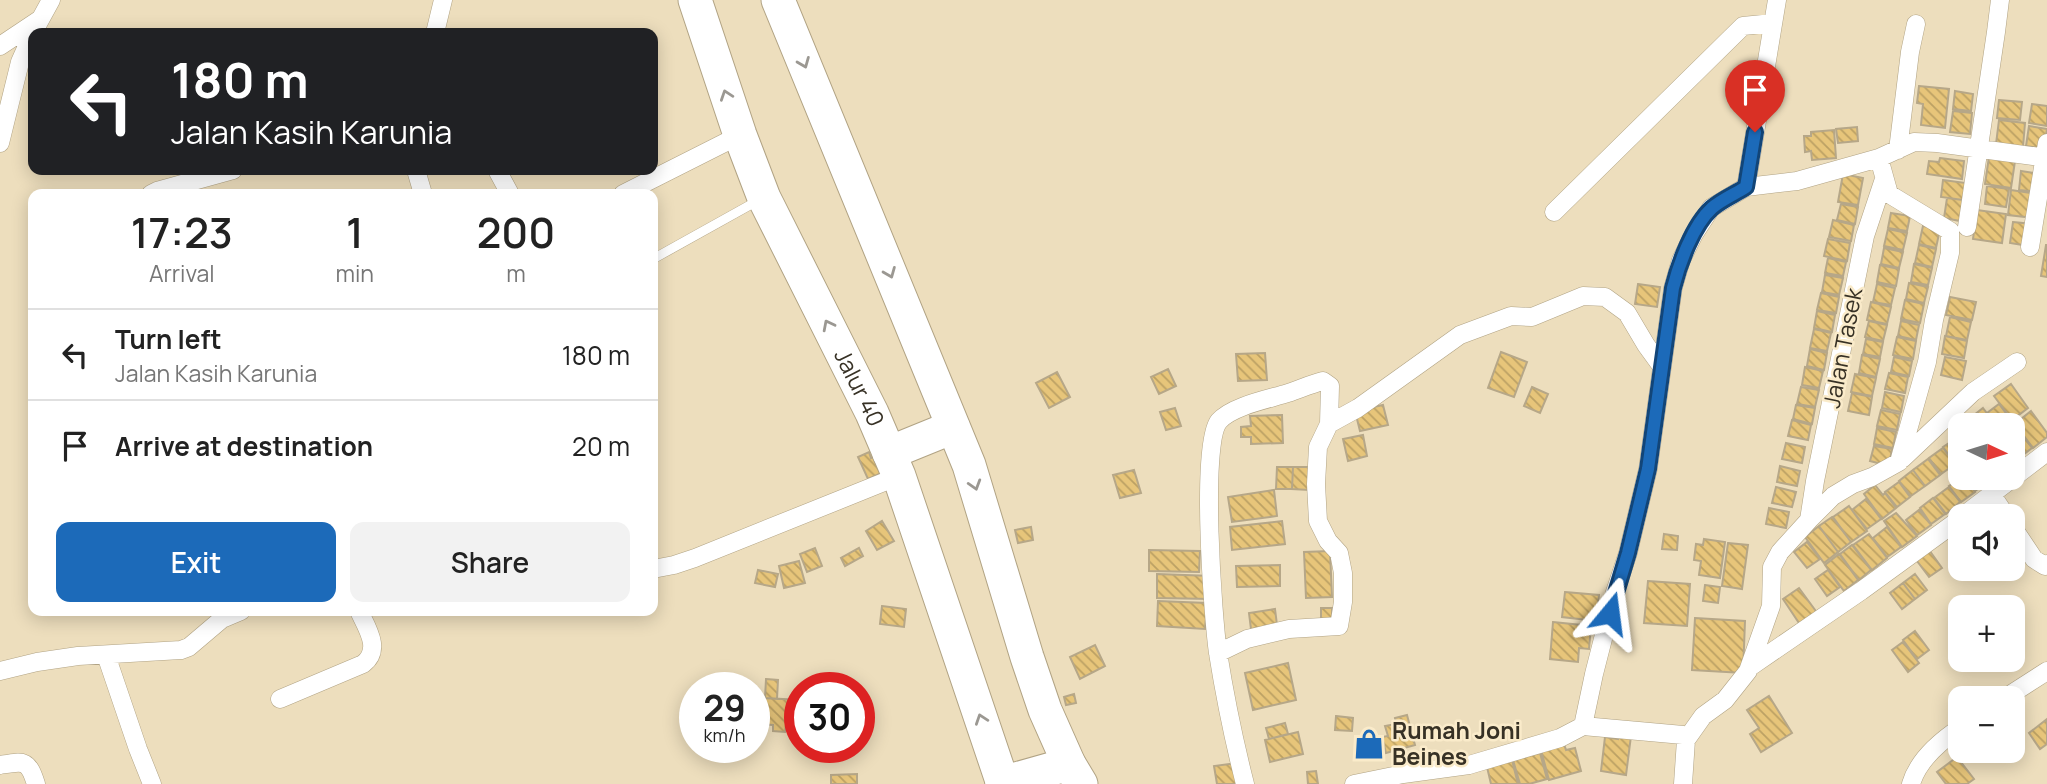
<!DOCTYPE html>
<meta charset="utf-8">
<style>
body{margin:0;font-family:Manrope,sans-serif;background:#f2f2f2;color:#222;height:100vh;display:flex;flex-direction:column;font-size:26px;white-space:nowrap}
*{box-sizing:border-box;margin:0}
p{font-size:23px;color:#767676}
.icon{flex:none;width:38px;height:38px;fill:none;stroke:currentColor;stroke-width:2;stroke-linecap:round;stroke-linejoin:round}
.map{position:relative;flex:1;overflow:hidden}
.drawer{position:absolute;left:28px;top:189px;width:630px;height:427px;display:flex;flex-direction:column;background:#fff;border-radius:14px;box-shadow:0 4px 18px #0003}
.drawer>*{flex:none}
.guide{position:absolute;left:28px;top:28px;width:630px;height:147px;border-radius:14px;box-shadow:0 4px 18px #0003;background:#202124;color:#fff;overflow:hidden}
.needle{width:46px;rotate:94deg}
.buttons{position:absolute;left:1948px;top:413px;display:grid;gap:14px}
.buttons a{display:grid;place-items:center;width:77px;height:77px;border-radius:14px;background:#fff;box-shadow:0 4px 18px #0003;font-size:35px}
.speed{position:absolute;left:679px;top:672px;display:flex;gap:14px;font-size:35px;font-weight:700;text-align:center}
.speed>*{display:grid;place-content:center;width:91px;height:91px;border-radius:50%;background:#fff;box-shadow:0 4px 18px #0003;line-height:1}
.speed small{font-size:18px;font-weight:400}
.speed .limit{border:10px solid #d22;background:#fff;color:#111}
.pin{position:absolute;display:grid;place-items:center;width:60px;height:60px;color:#fff;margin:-72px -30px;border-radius:50% 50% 50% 0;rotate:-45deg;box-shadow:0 0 7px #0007}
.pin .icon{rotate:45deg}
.me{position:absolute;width:77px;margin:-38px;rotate:16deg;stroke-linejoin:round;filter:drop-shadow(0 0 5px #0008)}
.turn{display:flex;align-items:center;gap:24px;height:147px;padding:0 28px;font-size:32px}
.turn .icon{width:91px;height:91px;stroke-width:2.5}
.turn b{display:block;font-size:49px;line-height:60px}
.eta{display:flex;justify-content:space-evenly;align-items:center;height:119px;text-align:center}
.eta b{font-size:42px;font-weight:600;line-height:49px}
.button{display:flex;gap:14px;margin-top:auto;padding:14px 28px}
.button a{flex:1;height:80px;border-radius:14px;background:#1c6ab9;color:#fff;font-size:28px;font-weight:600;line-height:80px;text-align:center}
.button a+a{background:#f2f2f2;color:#222}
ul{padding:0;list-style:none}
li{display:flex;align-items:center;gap:21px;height:91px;padding:0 28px;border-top:2px solid #e0e0e0}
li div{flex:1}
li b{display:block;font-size:26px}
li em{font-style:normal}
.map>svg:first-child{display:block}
</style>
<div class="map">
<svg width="2047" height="784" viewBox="0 0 2047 784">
<defs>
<pattern id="building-back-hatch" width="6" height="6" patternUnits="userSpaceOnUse" patternTransform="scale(1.75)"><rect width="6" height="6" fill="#e7c57a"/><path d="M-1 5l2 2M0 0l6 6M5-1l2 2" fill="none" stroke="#bca164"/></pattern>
</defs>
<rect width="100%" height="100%" fill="#eddebd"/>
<path fill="url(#building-back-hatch)" stroke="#b6a788" stroke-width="2" d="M1919,86l30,3 -4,39 -24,-3 2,-21 -6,-1z
M1955,91l18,3 -2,17 -18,-2z
M1999,100l23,2 -2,18 -23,-2z
M2032,104l15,2v20l-18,-3z
M1953,111l19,2 -2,21 -20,-2z
M1999,120l26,3 -2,24 -27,-3z
M2029,126l18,3 -3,20 -18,-3z
M1857,127l1,14 -20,2 -2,-14z
M1834,130l2,28 -24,2 -1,-9 -6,1 -1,-16h7v-4z
M1989,157l26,4 -4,27 -26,-4z
M1940,158l24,3 -2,18 -35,-5 2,-13 10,1z
M2021,171l19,3 -2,18 -19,-2z
M1843,174l20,4 -5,27 -20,-3z
M1943,180l23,3 -3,17 -22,-3z
M1987,186l22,3 -3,18 -21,-3z
M2011,190l26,4 -3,24 -26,-3z
M1947,198l16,2 -3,21 -16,-3z
M1841,204l17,3 -3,17 -18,-4z
M1977,210l29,4 -4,29 -29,-4z
M1891,213l19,3 -3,15 -19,-3z
M1833,220l21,5 -3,16 -22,-4z
M2013,222l19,2 -3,22 -19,-3z
M1923,226l17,3 -4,19 -17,-4z
M1888,229l19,4 -4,17 -19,-4z
M1828,239l22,4 -3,18 -23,-5z
M1919,245l17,4 -4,18 -17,-4z
M2046,245h1v32l-6,-1z
M1884,248l19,4 -4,16 -18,-4z
M1828,258l18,4 -3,14 -18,-3z
M1914,264l18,4 -4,17 -17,-3z
M1880,265l19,4 -3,17 -19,-4z
M1825,275l18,3 -4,17 -17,-3z
M1909,283l19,4 -4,16 -18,-4z
M1638,284l22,3 -3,20 -22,-3z
M1877,284l18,4 -4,17 -18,-3z
M1821,293l18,4 -3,16 -19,-3z
M1950,297l26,5 -4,18 -26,-5z
M1905,300l19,4 -4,19 -19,-4z
M1871,302l20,5 -4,17 -20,-4z
M1817,311l18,4 -3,17 -18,-4z
M1950,317l21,5 -4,18 -21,-4z
M1869,321l18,4 -4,16 -18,-4z
M1901,321l18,4 -3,15 -18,-4z
M1814,329l17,4 -4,18 -17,-3z
M1945,336l22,5 -3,17 -22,-4z
M1897,337l19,4 -3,18 -20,-4z
M1866,339l17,3 -3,15 -17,-3z
M1810,349l17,4 -3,17 -17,-4z
M1501,352l26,10 -13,35 -26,-9z
M1265,353l2,27 -29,1 -2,-27z
M1862,355l18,4 -4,18 -17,-4z
M1894,357l18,4 -3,15 -18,-4z
M1945,357l21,4 -4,19 -21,-5z
M1805,367l18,4 -4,17 -17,-3z
M1168,369l8,17 -17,8 -8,-17z
M1057,372l13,25 -21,11 -13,-25z
M1889,373l19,4 -3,16 -20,-4z
M1855,374l21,4 -4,18 -21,-4z
M2011,384l17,24 -16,12 -18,-24z
M1532,387l16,7 -8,19 -16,-7z
M1801,387l18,3 -4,17 -18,-3z
M1885,392l19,4 -3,16 -19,-4z
M1852,393l20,4 -3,18 -21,-4z
M1999,404l12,16 -6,5h-9l-9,-12z
M1383,405l5,20 -28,6 -5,-20z
M1796,405l19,3 -3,16 -19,-5z
M1175,408l6,18 -15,4 -6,-18z
M1983,408l13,17h-23l-4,-6z
M1881,410l19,4 -3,16 -20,-4z
M2031,411l16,22v4l-14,11 -18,-24z
M1282,415l1,28 -32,1v-7h-10v-10l10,-1 -1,-10z
M1792,420l19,5 -3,15 -20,-4z
M1877,428l19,4 -3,16 -19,-4z
M2020,432l12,16 -12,9 -8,-10v-10z
M1363,435l4,21 -19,5 -5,-22z
M1958,437l2,2v21l-5,3 -12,-16z
M1786,443l19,4 -3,16 -20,-4z
M1874,446l18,3 -3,17 -19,-5z
M1943,448l12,16 -14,10 -12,-16z
M869,452l2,6 8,-4 7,17 -18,8 -10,-22z
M1928,459l12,16 -15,11 -12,-16z
M1780,466l20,5 -3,15 -20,-4z
M1277,467h16l-1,22h-16z
M1293,467h17l-1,23 -17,-1z
M1134,470l7,23 -21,5 -7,-23z
M1913,470l12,16 -14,10 -12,-15z
M1961,478h4l10,14 -14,10 -12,-16z
M1966,478h22l2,2 -15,11z
M1899,482l11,15 -13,10 -12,-15z
M1875,485l8,10 2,-2 11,15 -14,11 -18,-25z
M1776,487l20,5 -4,15 -20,-4z
M1949,487l11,15 -14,12 -12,-16z
M1274,490l3,26 -45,6 -4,-25z
M1933,498l12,16 -14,10 -11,-16z
M1866,499l15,20 -14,10 -15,-19z
M1849,506l18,25 -16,11 -18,-25z
M1769,508l20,4 -3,16 -20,-4z
M1919,510l12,15 -14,10 -11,-15z
M1896,513l21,23 -15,11 -18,-26z
M1832,517l19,25 -13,10 -19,-26z
M882,521l12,20 -17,9 -11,-19z
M1282,521l3,23 -53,6 -2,-23z
M1819,526l19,26 -14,11 -19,-26z
M1031,527l2,13 -15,3 -3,-13z
M1887,527l14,20 -14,10 -14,-19z
M1664,534l14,2 -1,14 -15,-1z
M1869,534l18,24 -15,12 -19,-25z
M1704,539l21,3 -5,36 -21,-3 2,-14 -7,-1 2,-16 7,1z
M1807,542l13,17 -13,9 -13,-16z
M1728,543l20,2 -6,44 -20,-3z
M1852,545l19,25 -12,10 -19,-26z
M1927,547l15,21 -13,9 -15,-20z
M815,548l7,18 -15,6 -7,-18z
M859,548l4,8 -18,10 -4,-8z
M1149,550l51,1 -1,21 -50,-1z
M1330,551l2,46 -26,1 -2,-46z
M1839,554l19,26 -14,11 -19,-26z
M799,561l6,22 -21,5 -5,-22z
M1280,565v21l-43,1 -1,-21z
M758,570l20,4 -3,13 -20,-4z
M1828,570l12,17 -13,9 -12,-17z
M1157,574l55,2 -1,23 -54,-1z
M1915,574l12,16 -12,9 -12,-16z
M1648,581l42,3 -3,42 -43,-3z
M1903,583l12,16 -13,10 -12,-16z
M1705,585l15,2 -2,16 -15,-2z
M1799,588l19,26 -17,12 -18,-27z
M1565,592l34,3 -3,26 -34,-4z
M1158,601l49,2 -2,26 -48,-3z
M882,606l24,3 -2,18 -24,-3z
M1321,608h11v14h-11z
M1275,609l2,16 -26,4 -2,-16z
M1695,618l50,3 -2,52 -51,-3z
M1553,622l38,4 -2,23 -10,-1 -1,14 -28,-3z
M1915,631l14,19 -12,9 -14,-19z
M1903,642l16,21 -11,9 -16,-22z
M1095,645l10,21 -25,13 -10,-22z
M1288,663l8,37 -43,10 -8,-37z
M766,679l12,1 -1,19 -12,-1z
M1074,694l2,9 -10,2 -2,-8z
M1769,696l23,37 -31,19 -11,-18 9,-6 -12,-18z
M765,698l35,2 -1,26 -13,-1 -1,7 -12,-1v-6l-16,-1 1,-15h6z
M1407,715l8,30 -29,8 -4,-16 6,-1 -3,-10 11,-2 -1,-6z
M1336,716l17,2 -1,13 -17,-1z
M2047,719v25l-7,5 -11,-16z
M1285,723l3,11 -19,5 -3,-11z
M1298,732l5,22 -33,8 -5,-22z
M1618,735l13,1 -5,39 -25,-4 4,-34 13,2z
M1564,744l2,6 9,-2 6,23 -32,9 -8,-30z
M1540,753l7,26 -18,5h-9l-7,-24z
M1957,757l17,22 -7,5h-21l-9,-12z
M1512,760l6,24h-27l-4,-17z
M1237,763l3,21h-23l-3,-18z
M1316,771l2,13h-10l-1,-12z
M857,774v10h-26v-9z"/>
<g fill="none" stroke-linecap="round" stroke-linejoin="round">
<g stroke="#b1a384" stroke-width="10">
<path id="lane" d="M653,259l106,-59"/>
</g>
<g stroke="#b1a384" stroke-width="19">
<path id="street" d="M34,31l17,-31
M435,33l8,-33
M0,46l39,-26
M0,143l20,-81 13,-29
M1898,150l12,-98 6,-28
M416,170l7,24
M497,170l13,24
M1746,187l31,-187
M151,194l6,-3 76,-21
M623,194l117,-59
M1554,212l189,-186 30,-3
M1967,227l29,-195 4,-32
M2030,247l17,-104
M1902,459l71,-67 44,-30
M1992,495l14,21
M1963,516l84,-64
M1809,520l6,-39 50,-245 19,-57
M2012,526l22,33 11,7 2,-2
M653,569l21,-4 21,-7 204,-82
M1218,653l29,-14 42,-10 50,-3 4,-24v-29l-4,-20 -11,-12 -10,-20 -2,-37 2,-37 11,-23 29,-16 102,-73 51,-19 21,1 51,-21 22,1 22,16 19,32 16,22
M106,655l32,94 14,35
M1750,667l111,-76 99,-72
M0,671l37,-9 41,-6 103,-6 8,-3 33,-28 19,-8
M2005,698l42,-27
M280,699l83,-35c19,-14 4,-36 -4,-53
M1583,726l100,9 3,5 -3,44
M1686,740l17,-24 22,-16 23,-29 23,-65 1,-39 8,-15 29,-32 24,-24 20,-12 19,-7 27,-15 28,-100 7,-42 16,-67v-22l-61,-37 -10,-36
M0,765c24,-4 28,-6 36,19
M1245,784c-11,-43 -20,-87 -27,-131 -5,-35 -18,-210 1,-232 13,-15 50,-22 69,-28 12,-4 23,-9 35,-12l7,5 -1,38
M1354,784l49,-10 66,-9 91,-27 23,-12 11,-52 21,-82 13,-39 20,-84 25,-181 8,-28 13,-26 17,-26 35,-21 51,-6 82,-23 35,-16 23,1 110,15
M1911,784c7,-24 28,-42 49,-56"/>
</g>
<g stroke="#b1a384" stroke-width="35">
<g id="highway">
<path id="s1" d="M695,0l45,135 24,63 108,215 27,63 104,308"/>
<path d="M778,0l191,465 58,192 18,53 24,54 12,20"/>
<path d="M889,453l64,-26"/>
<path d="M1002,783l67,-19"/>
</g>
</g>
<use href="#lane" stroke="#fff" stroke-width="9"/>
<use href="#street" stroke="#fff" stroke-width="18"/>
<use href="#highway" stroke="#fff" stroke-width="33"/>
</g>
<defs><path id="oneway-chevron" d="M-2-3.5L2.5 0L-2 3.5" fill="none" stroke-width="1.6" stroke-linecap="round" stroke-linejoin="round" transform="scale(1.75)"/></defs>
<g stroke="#9b9892">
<use href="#oneway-chevron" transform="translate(804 63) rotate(68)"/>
<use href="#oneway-chevron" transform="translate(726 95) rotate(-109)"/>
<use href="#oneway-chevron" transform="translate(890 273) rotate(68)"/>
<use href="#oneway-chevron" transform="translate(828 325) rotate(-117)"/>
<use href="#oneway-chevron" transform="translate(975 485) rotate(73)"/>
<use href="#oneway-chevron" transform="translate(981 719) rotate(-109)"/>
</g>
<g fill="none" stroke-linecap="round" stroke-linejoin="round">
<g stroke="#124578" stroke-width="18">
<path id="route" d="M1610,613l18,-60 20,-84 25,-181c6,-24 20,-63 39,-80 9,-8 23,-14 34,-21l9,-55"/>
</g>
<use href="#route" stroke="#1c6ab9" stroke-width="12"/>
</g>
<defs>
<g id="shop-bare" transform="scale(2.415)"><path d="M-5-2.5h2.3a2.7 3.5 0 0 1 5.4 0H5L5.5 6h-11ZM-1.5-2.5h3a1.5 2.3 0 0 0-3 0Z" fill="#1c6ab9" stroke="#faebca" stroke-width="2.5" paint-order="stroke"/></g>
</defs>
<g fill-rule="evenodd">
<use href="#shop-bare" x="1369" y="744"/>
</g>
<g text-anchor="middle" stroke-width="5" stroke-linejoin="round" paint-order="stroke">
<g font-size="23" fill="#373125" stroke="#faebca">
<text transform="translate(1843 348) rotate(-79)" y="8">Jalan Tasek</text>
<text dy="8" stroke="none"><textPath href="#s1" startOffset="422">Jalur 40</textPath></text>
</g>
<g font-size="23" font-weight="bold" fill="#373125" stroke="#faebca" text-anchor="start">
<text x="1392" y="739">Rumah Joni<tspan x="1392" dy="26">Beines</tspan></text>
</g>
</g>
</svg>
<div class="buttons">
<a><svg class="needle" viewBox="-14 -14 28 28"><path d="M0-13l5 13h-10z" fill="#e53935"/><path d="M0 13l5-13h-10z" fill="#767676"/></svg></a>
<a><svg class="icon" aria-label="sound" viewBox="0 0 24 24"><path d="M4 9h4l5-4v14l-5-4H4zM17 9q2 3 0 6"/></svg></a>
<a>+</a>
<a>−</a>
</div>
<div class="speed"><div>29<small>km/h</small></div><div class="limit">30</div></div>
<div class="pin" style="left:1755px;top:132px;background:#d93025"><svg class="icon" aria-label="arrive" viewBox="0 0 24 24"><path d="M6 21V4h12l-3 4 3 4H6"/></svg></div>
<svg class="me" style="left:1610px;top:613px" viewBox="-20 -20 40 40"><path d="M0-17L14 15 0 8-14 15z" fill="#1c6ab9" stroke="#fff" stroke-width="4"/></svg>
<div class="guide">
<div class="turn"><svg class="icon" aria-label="left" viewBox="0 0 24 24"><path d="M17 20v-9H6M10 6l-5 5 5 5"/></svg><div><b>180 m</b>Jalan Kasih Karunia</div></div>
</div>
<section class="drawer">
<div class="eta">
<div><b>17:23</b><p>Arrival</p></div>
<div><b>1</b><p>min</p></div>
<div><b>200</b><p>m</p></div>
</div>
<ul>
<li><svg class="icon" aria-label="left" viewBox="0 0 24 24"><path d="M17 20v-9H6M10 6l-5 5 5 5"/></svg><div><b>Turn left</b><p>Jalan Kasih Karunia</p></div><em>180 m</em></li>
<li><svg class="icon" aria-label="arrive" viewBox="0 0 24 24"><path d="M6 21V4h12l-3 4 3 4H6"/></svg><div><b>Arrive at destination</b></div><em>20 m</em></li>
</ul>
<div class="button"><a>Exit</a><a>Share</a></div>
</section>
</div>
